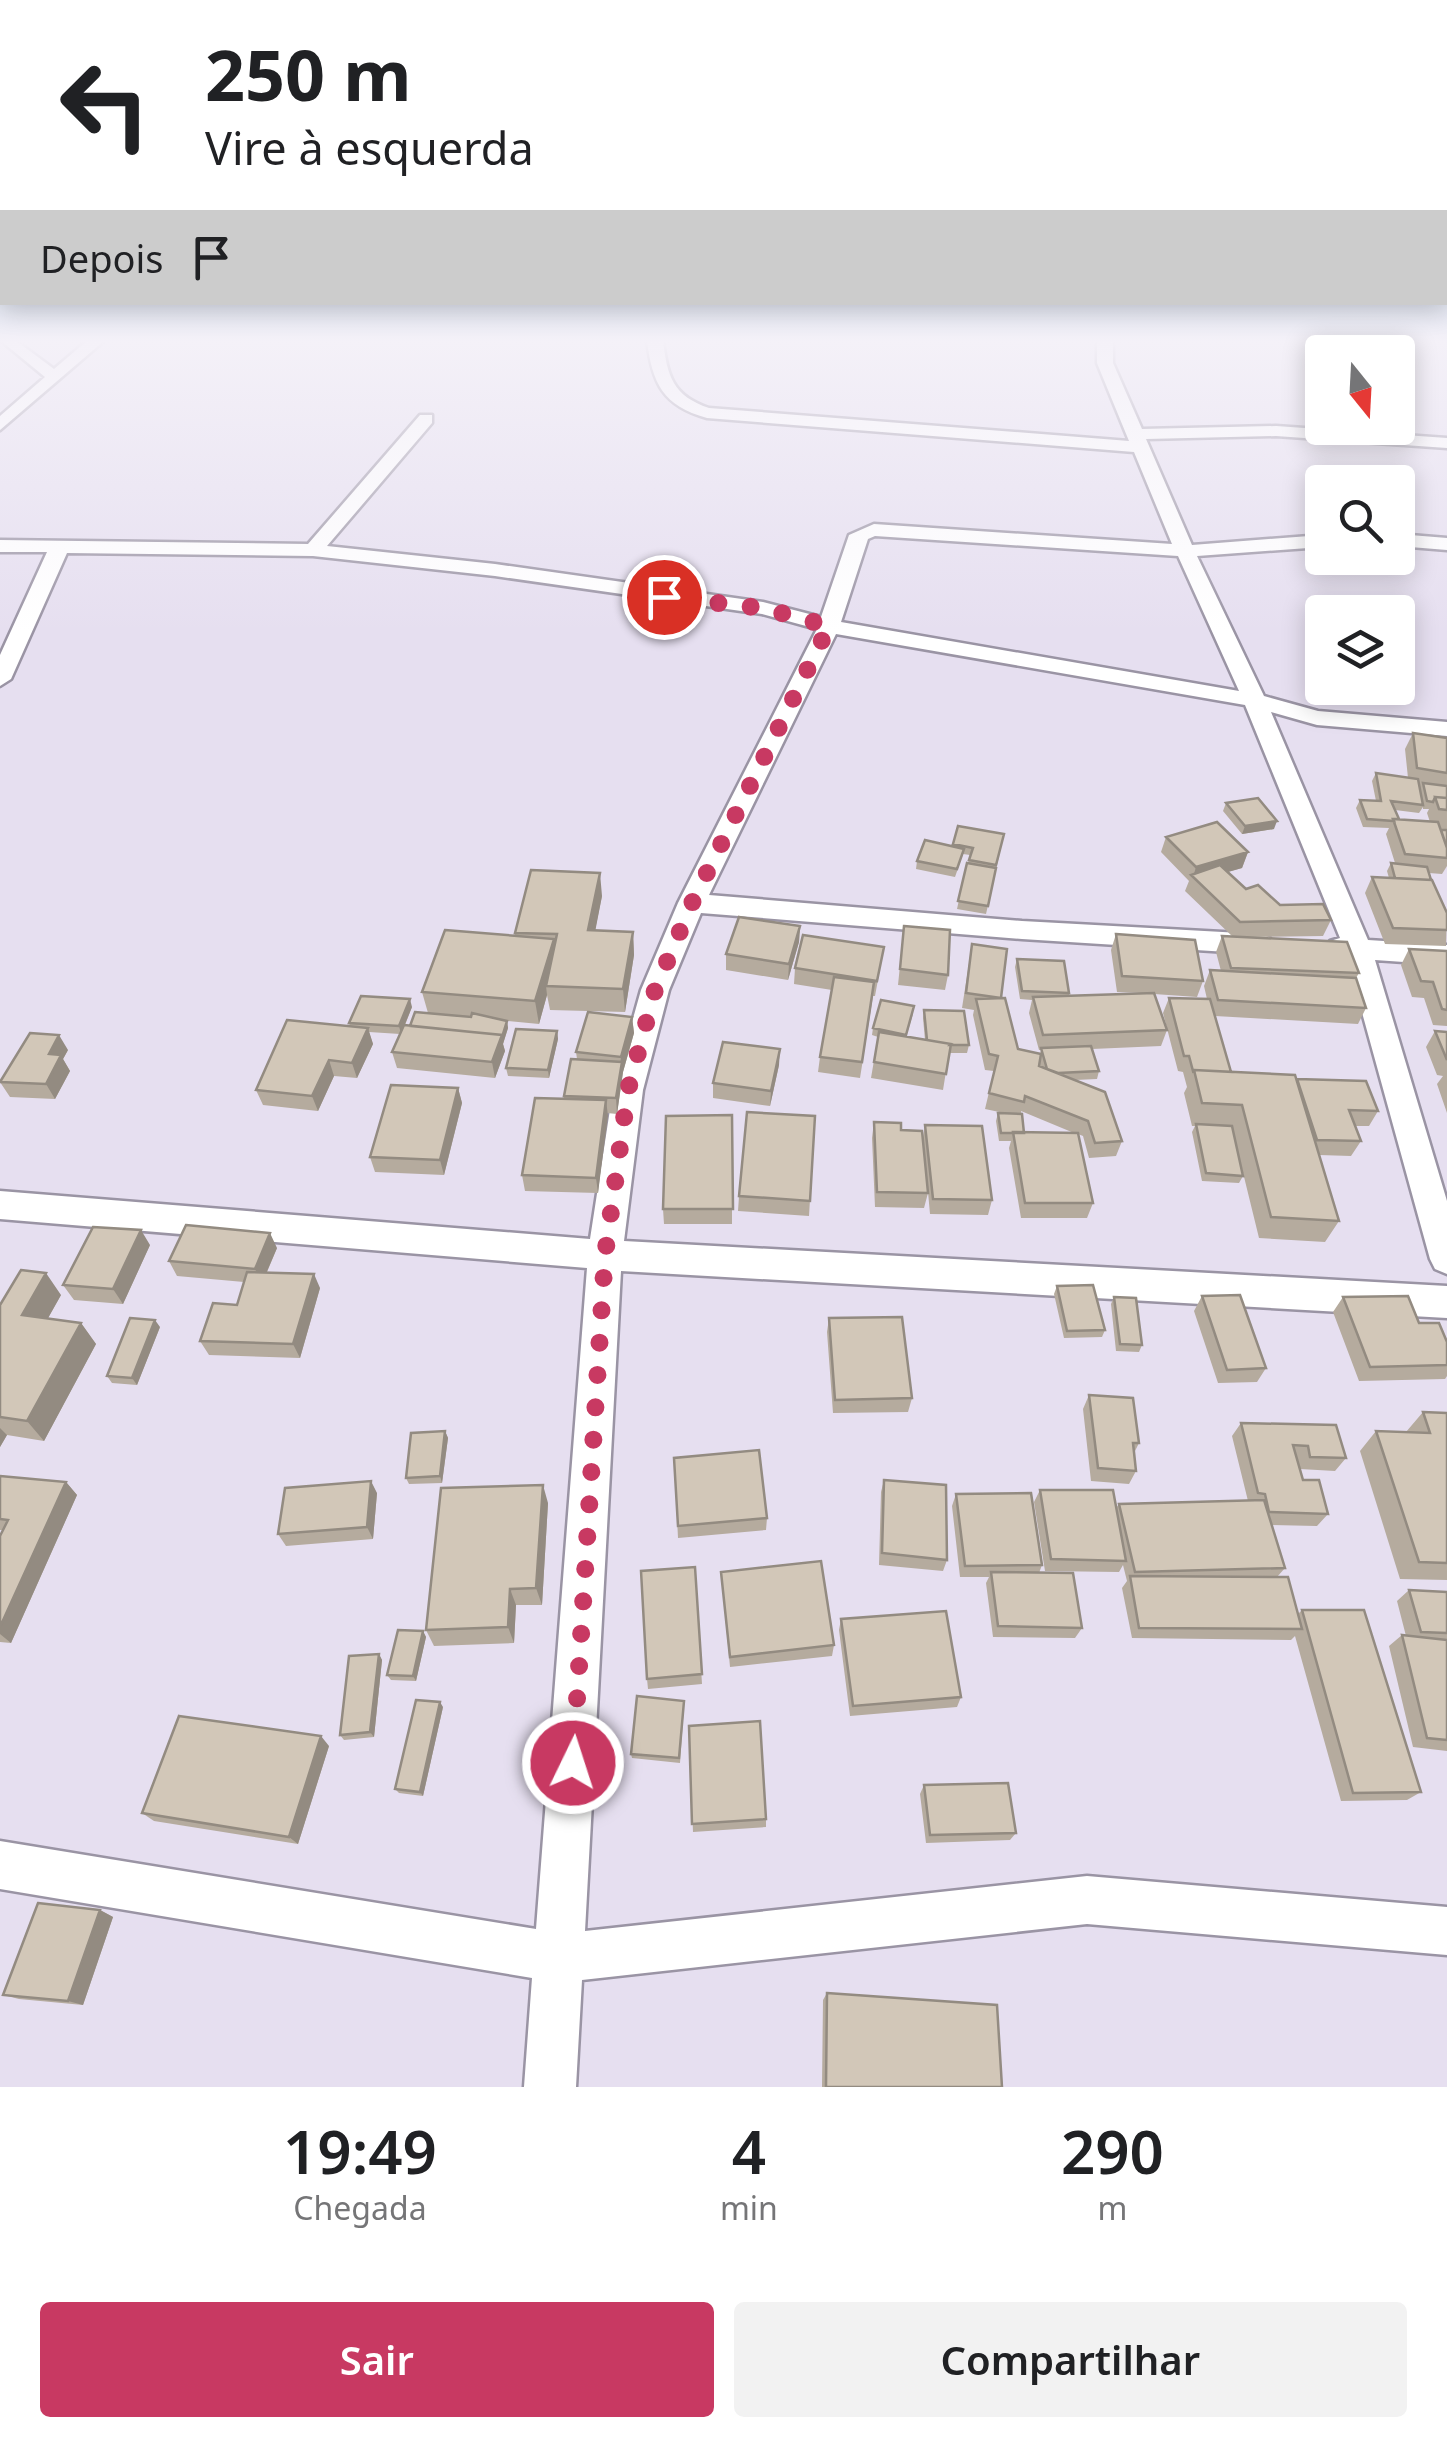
<!DOCTYPE html>
<html lang="pt">
<meta charset="utf-8">
<style>
body{margin:0;font-family:"Noto Sans",sans-serif;background:#f2f2f2;color:#202124;height:100vh;display:flex;flex-direction:column;font-size:38px;white-space:nowrap}
*{box-sizing:border-box;margin:0}
p{font-size:32px;color:#757577}
.icon{flex:none;width:55px;height:55px;fill:none;stroke:currentColor;stroke-width:2;stroke-linecap:round;stroke-linejoin:round}
.map{position:relative;height:2087px;overflow:hidden}
.side{display:flex;flex-direction:column;background:#fff;flex:1}
.side>*{flex:none}
.banner{position:absolute;left:0px;top:0px;width:1448px;height:305px;box-shadow:0 5px 25px #0003;background:#fff;color:#202124;overflow:hidden}
.needle{width:65px;rotate:162deg}
.buttons{position:absolute;left:1305px;top:335px;display:grid;gap:20px}
.buttons a{display:grid;place-items:center;width:110px;height:110px;border-radius:10px;background:#fff;box-shadow:0 5px 25px #0003;font-size:50px}
.pin{position:absolute;display:grid;place-items:center;width:85px;height:85px;color:#fff;margin:-42px;border:5px solid #fff;border-radius:50%;box-shadow:0 2px 10px #0007}
.me{position:absolute;width:110px;margin:-55px;rotate:4deg;stroke-linejoin:round;filter:drop-shadow(0 0 8px #0008)}
.turn{display:flex;align-items:center;gap:35px;height:210px;padding:0 40px;font-size:45px}
.turn .icon{width:130px;height:130px;stroke-width:2.5}
.turn b{display:block;font-size:70px;line-height:85px}
.then{display:flex;align-items:center;height:95px;padding:0 40px;background:#0003;gap:20px;font-size:38px}
.eta{display:flex;justify-content:space-evenly;align-items:center;height:170px;text-align:center}
.eta b{font-size:60px;font-weight:600;line-height:70px}
.action{display:flex;gap:20px;margin-top:auto;padding:20px 40px}
.action a{flex:1;height:115px;border-radius:10px;background:#c83962;color:#fff;font-size:40px;font-weight:600;line-height:115px;text-align:center}
.action a+a{background:#f2f2f2;color:#202124}
.map>svg:first-child{display:block}
</style>
<div class="map">
<svg width="1447" height="2087" viewBox="0 0 1447 2087">
<rect width="100%" height="100%" fill="#e6dff0"/>
<g fill="none" stroke-linecap="round" stroke-linejoin="round">
<g stroke="#9a94a4" stroke-width="5">
<path id="minor" d="M0,340h15l39,29 34,-29h17l-105,90v-14l45,-39z
M647,340h16c4,36 10,56 46,68l420,33 -32,-78v-23h16v23l29,66 134,-3 171,12v10l-171,-12 -130,3 46,106 130,-10v12l-125,9 67,140 54,15 129,11v14l-130,-11 -46,-13 97,228 79,5v20l-72,-5 72,241v73l-12,-5 -5,-10 -83,-301 -17,-3 -4,-7 4,-7 10,-3 -95,-233 -409,-71 -127,261 313,26 237,13 10,3 4,7 -4,7 -10,3 -237,-15 -321,-26 -32,77 -26,100 -19,151 823,45v32l-826,-47 -36,660 502,-55 360,31v48l-360,-31 -505,56 -6,107h-52l8,-109 -532,-89v-48l536,88 51,-661 -587,-49v-28l590,48 23,-149 28,-100 37,-87 139,-274 -55,-15 -267,-38 -182,-20 -246,-3 -56,126 -11,7v-31l47,-103h-47v-12l308,4 112,-129h12v8l-105,123 168,18 268,38 58,15 28,-82 25,-11 298,20 -38,-92 -427,-34c-44,-12 -55,-35 -60,-78zM875,536l303,20 61,135 -398,-69 27,-83z
M1398,534l49,4v12l-49,-4z"/>
</g>
<use href="#minor" fill="#fff" fill-rule="evenodd"/>
</g>
<path fill="#b5ab9e" fill-rule="evenodd" d="M1413,733l34,5v128l-5,8 -13,-1 18,40 -1,33 -61,-2 -20,-51 7,-16 17,1 -2,-7 4,-8h4l-9,-29 3,-6 -26,-1 -7,-19 4,-8 16,1 -4,-20 4,-8 32,5 -3,-29zM1423,807v2h6l-2,4 3,9 -31,-3 -4,-9 24,3z
M1226,803l48,26 -32,5 -19,-23z
M958,826l46,8 -18,80 -29,-5 10,-46h1l2,-8 -7,-1 -8,23 -39,-8 1,-8 36,-14z
M1166,837l82,15 -6,16 -15,4 19,17 34,16 51,15 -8,16 -76,1 112,36 -3,5 10,30 -8,16 -143,-8 16,56 66,8 81,31 -9,15h-14l6,15 -10,15 -32,-1 20,66 -14,21 -66,-4 -25,-102 9,40 -4,7 -37,-2 -10,-49 3,-6h-3l-8,-33 3,-6 -4,-15 -5,-1 -15,-58 6,-15 38,1 -3,-13 6,-16 11,1 -5,-19 6,-16 11,1 -48,-46 4,-10 -28,-29z
M602,896l-7,34 38,2 1,23 -9,57 -75,-2 -3,-15 -8,29 -32,-3 1,7 -5,16 2,7 -10,27 -98,-10 -5,-16 8,-18 -31,-2 4,12 -16,34 -23,-2 -16,35 -55,-6 -7,-15 94,-64 -1,-3 63,-16 -7,18 5,1 18,-13 -6,-21 93,-56v-3z
M800,926l-1,16 -11,38 -62,-10v-16z
M904,926l44,49 -3,15 -47,-5z
M1116,934l87,47 -6,16 -43,-3 13,36 -6,16 -69,3 7,22 -2,8 -22,1 47,61 -6,15 -27,2 -6,-22 -5,-2 15,69 -6,15h-66l-12,-70 2,-7h-12l-3,-20 2,-8h6l-19,-4 9,-38 -9,-1 -12,-55 1,-5 -12,-2 10,-64 29,55 17,50 22,5 1,-4h-2l-10,-37 3,-13 -12,-1 -5,-32 2,-8 52,34v3l73,-3 -25,-1 -6,-42zM1021,1111l53,22h-50z
M884,947l-9,49h-2l-13,82 -42,-6 2,-15 12,-67 -38,-6 1,-16z
M1409,949l38,2v75l-14,-1 -9,-27 -12,-1 -11,-32z
M924,1010l45,35 -2,8h-18l-6,37 -72,-12 7,-41 -6,-2 1,-7 40,-14 -7,23 19,3 -2,-22z
M632,1017l2,16 -11,39 -6,42 -10,-1 -9,80 -73,-2 -3,-16 42,-76v-3l13,-37 -1,-7z
M557,1031l1,8 -9,39 -41,-2 -2,-8z
M1435,1031l12,1v81l-10,-29 6,-8 -6,-1 -11,-28z
M68,1050l-5,9 7,12 -15,28 -45,-2 -10,-15z
M779,1065l-9,41 -57,-8v-15z
M458,1088l4,15 -18,72 -69,-3 -5,-15z
M732,1115v109h-68l-1,-15z
M815,1116l-6,100 -71,-5 1,-15z
M874,1122l49,15 2,-12 67,75 -4,15 -58,-1 -3,-33 1,12 -4,15 -49,-1 -3,-69z
M150,1245l-27,59 -49,-4 -11,-15z
M277,1248l-10,24 53,16 -20,70 -91,-3 -9,-14 37,-36 7,-23 -67,-6 -8,-15z
M1057,1286l48,44 -3,7 -38,1 -10,-44z
M61,1295l-13,23 33,5 15,21 -52,97 -37,-6 -7,12v-142z
M1202,1296l64,72 -9,14 -39,1 -24,-72z
M1114,1297l28,48 -3,7 -23,-1 -5,-47z
M1343,1297l76,26 28,19v34l-2,3 -86,2 -26,-69z
M829,1318l83,80 -4,14 -75,1 -6,-81z
M160,1327l-23,58 -25,-2 -5,-7z
M1089,1395l50,48 -5,10 2,18 -7,13 -38,-3 -8,-72z
M1423,1412l24,1v167l-47,-1 -40,-128 16,-20 30,1z
M1241,1423l105,35 -11,13 -35,-2 -3,-10 6,21 25,34 -11,12 -45,-1 13,43 -8,9 21,37 4,-4 119,182 -14,8 -66,1 -46,-165 -4,4 -159,-2 -10,-50 5,-7 -4,-16 -4,7 -74,-1 -11,-69 6,-12 76,18 3,-4 129,-3 -16,-65z
M445,1431l3,7 -6,45 -33,1 -3,-6z
M674,1458l93,60 -1,12 -88,8z
M0,1476l66,6 11,13 -66,148 -11,-1v-106l3,-6h-3z
M884,1480l63,80 -4,11 -64,-6 2,-73z
M377,1493l-4,46 -87,7 -8,-12z
M956,1494l86,71 -3,8 43,55 -7,10 -82,-1 -7,-54 3,-6h-29l-8,-71z
M548,1503l-6,102h-26l-2,38 -80,3 -8,-16z
M695,1567l7,117 -54,5 -1,-10z
M721,1572l113,73 -2,11 -102,11z
M1409,1590l38,2v159l-34,-4 -24,-101 13,-11 4,1 -9,-35z
M841,1619l120,78 -4,10 -107,9 -11,-86z
M423,1631l3,6 -10,44 -25,-1 -4,-5z
M379,1654l3,6 -8,77 -30,3 -4,-5z
M684,1706l-4,57 -48,-5 -1,-4z
M443,1707l-20,89 -24,-3 -4,-4z
M689,1726l77,93v8l-73,5z
M329,1746l-31,98 -144,-23 -12,-8z
M924,1785l92,48 -6,7 -84,3 -6,-49z
M100,1910l13,7 -30,88 -64,-6 -16,-4z
M827,1993l175,94h-180l1,-87z"/>
<path fill="#938b81" d="M1277,821l-3,8 -32,5 3,-8z
M1248,852l-6,16 -45,13 -4,-4 3,-10z
M600,873l2,23 -11,57 -3,-23z
M800,926l-1,16 -11,38 1,-16z
M633,932l1,23 -9,57 -2,-23z
M554,939l3,23 -11,24 1,9 -8,29 -4,-23z
M410,999l2,8 -11,27 -2,-8z
M632,1017l2,16 -11,39 -6,42 -1,-16 5,-41z
M507,1021l1,7 -5,16 2,7 -10,27 -3,-16z
M368,1028l5,16 -16,34 -5,-15z
M557,1031l1,8 -9,39 -1,-8z
M59,1035l9,15 -5,9 7,12 -15,28 -9,-15 3,-30z
M780,1049l-1,16 -9,41 1,-15z
M329,1060l5,16 -16,35 -6,-15z
M458,1088l4,15 -18,72 -4,-15z
M606,1100l2,16 -10,77 -2,-15z
M141,1230l9,15 -27,59 -10,-15z
M270,1233l7,15 -15,35 -7,-14z
M46,1273l15,22 -23,41 -16,-21z
M314,1274l6,14 -20,70 -7,-14z
M155,1320l5,7 -23,58 -5,-7z
M81,1323l15,21 -52,97 -17,-20z
M0,1428l7,7 -7,12z
M445,1431l3,7 -6,45 -2,-7z
M371,1481l6,12 -4,46 -6,-12z
M66,1482l11,13 -66,148 -11,-9v-7z
M543,1485l5,18 -6,102 -6,-17z
M510,1589l6,16 -2,38 -6,-16z
M423,1631l3,6 -10,44 -3,-5z
M379,1654l3,6 -8,77 -4,-5z
M440,1702l3,5 -20,89 -3,-4z
M321,1736l8,10 -31,98 -9,-7z
M100,1910l13,7 -30,88 -15,-4z"/>
<path fill="#d2c7b8" stroke="#938b81" stroke-width="2.5" d="M1413,733l34,5v35l-30,-5z
M1376,773l42,6 5,26 -32,-4 8,18h-6l1,2 -27,-2 -7,-19 21,1z
M1423,783l24,3v12l-12,-1 -2,5 -6,-1z
M1435,797l12,1v12l-8,-1z
M1258,798l19,23 -32,5 -19,-23z
M1393,819l45,3 9,26v10l-42,-4z
M1217,822l31,30 -52,15 -30,-30z
M958,826l46,8 -8,31 -27,-5 4,-12 -20,-4z
M1441,830h6v18z
M925,840l39,9 -7,20 -40,-8z
M967,863l29,5 -8,38 -30,-5z
M1391,863l36,4 4,13 -36,-2z
M1220,865l26,24 12,-4 22,20 43,-1 8,16 -91,2 -49,-47z
M531,870l69,3 -12,57 45,2 -10,57 -77,-3 11,-52 -42,-1z
M1372,877l60,3 15,33v17l-54,-2z
M739,917l61,9 -11,38 -63,-10z
M904,926l46,4 -2,45 -48,-6z
M445,930l109,9 -19,62 -113,-9z
M1116,934l79,6 8,41 -81,-5z
M803,935l81,12 -7,34 -82,-13z
M1222,936l125,6 12,31 -128,-5z
M972,944l35,5 -6,49 -35,-5z
M1409,949l38,2v59l-5,-1 -9,-27 -12,-1z
M1017,959l47,2 5,32 -47,-2z
M1210,970l146,8 10,30 -148,-8z
M834,977l40,5 -12,80 -42,-5z
M1154,993l13,37 -124,5 -10,-38z
M361,996l49,3 -11,27 -50,-3z
M1005,998l13,51 23,5 -2,12 66,26 17,49 -27,2 -7,-22 -63,-25 -1,6 -35,-9 9,-37 -9,-2 -13,-55z
M1169,998l41,1 21,73 -37,-2 -1,1 -4,-15h-5z
M881,1000l33,6 -8,29 -33,-7z
M924,1010l40,1 5,34h-19l1,-1 -24,-4z
M415,1012l56,5 1,-4 35,8 -5,16v-2l-92,-9z
M588,1012l44,5 -11,40 -45,-5z
M287,1020l81,8 -16,35 -23,-3 -17,36 -56,-6z
M404,1025l98,10 -10,27 -100,-10z
M516,1029l41,2 -9,39 -42,-2z
M1435,1031l12,1v28z
M879,1032l72,12 -5,30 -72,-12z
M30,1033l29,2 -10,19 12,1 -15,29 -46,-2z
M723,1042l57,7 -9,42 -58,-8z
M1091,1046l8,25 -41,2 -11,-4 -6,-21z
M571,1059l51,3 -6,36 -52,-2z
M1194,1070l101,5 44,146 -68,-4 -29,-112 -40,-2z
M1297,1079l69,2 12,30 -29,-1 12,31 -44,-1z
M391,1085l67,3 -18,72 -70,-3z
M535,1098l71,2 -10,78 -74,-3z
M747,1112l68,4 -5,85 -71,-5z
M998,1113l24,1 2,19h-23z
M732,1115l1,94h-70l3,-93z
M874,1122l27,1v7l21,1 6,62 -51,-1z
M1196,1124l36,2 11,50 -37,-3z
M925,1125l57,1 10,74 -59,-1z
M1013,1132l65,1 15,70h-68z
M186,1225l84,8 -15,36 -86,-8z
M93,1227l48,3 -28,59 -50,-4z
M21,1270l25,3 -24,42 59,8 -54,98 -27,-4v-112z
M247,1272l67,2 -21,70 -93,-3 13,-38 24,2z
M1093,1285l12,45 -38,1 -10,-45z
M1240,1295l26,73 -39,2 -25,-74z
M1408,1296l11,27h20l8,19v23l-77,2 -27,-70z
M1114,1297l22,1 6,47 -22,-1z
M902,1317l10,81 -77,2 -6,-82z
M130,1318l25,2 -23,58 -25,-2z
M1089,1395l44,3 6,45h-6l3,28 -38,-3z
M1423,1412l24,1v150l-28,-1 -43,-131 54,2z
M1241,1423l95,2 10,33 -36,-1 -2,-11 -15,-1 10,35h16l9,34 -59,-2 -4,-18 -7,-1z
M445,1431l-5,45 -34,2 5,-45z
M759,1450l8,68 -89,8 -4,-68z
M0,1476l66,6 -66,145v-91l8,-16 -8,-1z
M884,1480l62,5 1,75 -65,-7z
M371,1481l-4,46 -89,7 7,-46z
M543,1485l-7,103 -26,1 -2,38 -82,3 15,-142z
M1040,1490h73l13,71 -75,-2z
M1031,1493l11,72 -77,1 -9,-72z
M1264,1500l21,68 -150,4 -16,-68z
M821,1561l13,84 -104,12 -9,-85z
M695,1567l7,107 -55,5 -6,-108z
M991,1572l82,1 9,55 -84,-2z
M1130,1576l158,1 14,52 -163,-1z
M1409,1590l38,2v41l-26,-1z
M1302,1610h62l57,182 -68,1z
M946,1611l15,86 -108,9 -12,-87z
M398,1630l25,1 -10,45 -26,-1z
M1402,1635l45,5v100l-20,-2z
M379,1654l-9,78 -30,3 9,-79z
M637,1696l47,5 -5,57 -48,-4z
M416,1700l24,2 -20,90 -25,-3z
M179,1716l142,20 -32,101 -147,-24z
M760,1721l6,98 -74,5 -3,-98z
M1008,1783l8,50 -86,2 -6,-50z
M38,1903l62,7 -32,91 -65,-6z
M827,1993l170,12 5,82h-176z"/>
<linearGradient id="sky" x2="0" y2="1"><stop stop-color="#70a8d8"/><stop offset="0.54" stop-color="#f4f1f8"/><stop offset="1" stop-color="#f4f1f8" stop-opacity="0"/></linearGradient>
<rect width="1447" height="632" fill="url(#sky)"/>
<g fill="none" stroke-linecap="round" stroke-linejoin="round">
<path stroke="#c83962" stroke-width="18" stroke-dasharray="0 32.4" d="M573,1763l32,-508 23,-165 27,-100 37,-87 137,-277 -66,-18 -99,-11"/>
</g>
</svg>
<div class="buttons">
<a><svg class="needle" viewBox="-14 -14 28 28"><path d="M0-13l5 13h-10z" fill="#e53935"/><path d="M0 13l5-13h-10z" fill="#757577"/></svg></a>
<a><svg class="icon" aria-label="search" viewBox="0 0 24 24"><circle cx="10" cy="10" r="6"/><path d="M15 15l6 6"/></svg></a>
<a><svg class="icon" aria-label="layers" viewBox="0 0 24 24"><path d="M12 4l9 5-9 5-9-5zM3 14l9 5 9-5"/></svg></a>
</div>
<div class="pin" style="left:664px;top:597px;background:#d93025"><svg class="icon" aria-label="arrive" viewBox="0 0 24 24"><path d="M6 21V4h12l-3 4 3 4H6"/></svg></div>
<svg class="me" style="left:573px;top:1763px" viewBox="-20 -20 40 40"><circle r="17" fill="#c83962" stroke="#fff" stroke-width="3"/><path d="M0-11L8 9 0 5-8 9z" fill="#fff"/></svg>
<div class="banner">
<div class="turn"><svg class="icon" aria-label="left" viewBox="0 0 24 24"><path d="M17 20v-9H6M10 6l-5 5 5 5"/></svg><div><b>250 m</b>Vire à esquerda</div></div>
<div class="then">Depois<svg class="icon" aria-label="arrive" viewBox="0 0 24 24"><path d="M6 21V4h12l-3 4 3 4H6"/></svg></div>
</div>
</div>
<section class="side">
<div class="eta">
<div><b>19:49</b><p>Chegada</p></div>
<div><b>4</b><p>min</p></div>
<div><b>290</b><p>m</p></div>
</div>
<div class="action"><a>Sair</a><a>Compartilhar</a></div>
</section>
